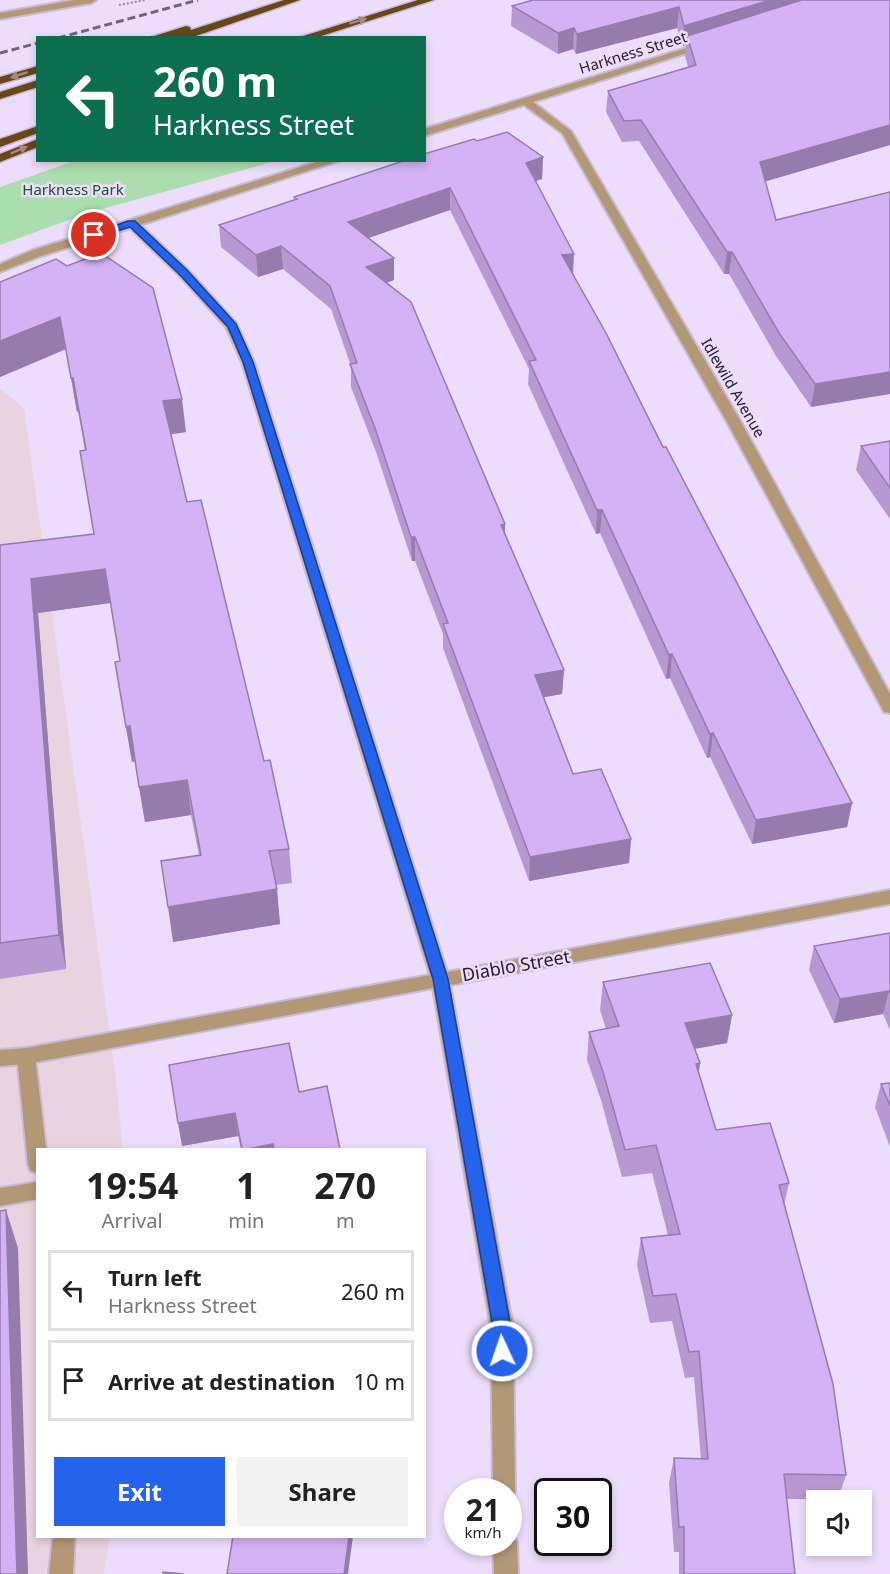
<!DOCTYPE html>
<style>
body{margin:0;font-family:"Noto Sans",sans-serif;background:#f2f2f2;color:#222;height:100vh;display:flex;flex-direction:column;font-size:22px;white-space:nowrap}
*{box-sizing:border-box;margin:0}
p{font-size:20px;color:#767676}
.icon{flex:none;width:33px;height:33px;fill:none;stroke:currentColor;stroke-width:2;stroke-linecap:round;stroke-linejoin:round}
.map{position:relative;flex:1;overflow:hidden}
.side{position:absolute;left:36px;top:1148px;width:390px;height:390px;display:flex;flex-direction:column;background:#fff;border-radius:0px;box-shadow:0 3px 9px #0003}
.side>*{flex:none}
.hud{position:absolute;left:36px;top:36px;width:390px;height:126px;border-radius:0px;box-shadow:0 3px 9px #0003;background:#0b6e4f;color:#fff;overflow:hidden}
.fabs{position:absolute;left:806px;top:1490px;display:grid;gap:12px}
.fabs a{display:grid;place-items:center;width:66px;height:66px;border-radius:0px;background:#fff;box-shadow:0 3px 9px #0003;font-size:30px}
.speed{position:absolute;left:444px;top:1478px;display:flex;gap:12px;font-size:30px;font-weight:700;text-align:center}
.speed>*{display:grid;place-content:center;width:78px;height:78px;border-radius:50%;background:#fff;box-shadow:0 3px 9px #0003;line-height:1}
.speed small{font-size:15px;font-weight:400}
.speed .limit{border:3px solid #111;border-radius:9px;background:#fff;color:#111}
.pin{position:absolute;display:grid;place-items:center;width:51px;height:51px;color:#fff;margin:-26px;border:3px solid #fff;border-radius:50%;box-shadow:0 2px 6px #0007}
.me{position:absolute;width:66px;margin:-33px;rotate:357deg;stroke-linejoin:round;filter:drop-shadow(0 0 4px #0008)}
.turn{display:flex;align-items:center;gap:21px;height:126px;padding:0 18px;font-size:27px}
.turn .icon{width:78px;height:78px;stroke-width:2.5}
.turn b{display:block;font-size:42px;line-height:51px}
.eta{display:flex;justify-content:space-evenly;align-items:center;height:102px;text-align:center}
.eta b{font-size:36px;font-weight:700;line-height:42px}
.action{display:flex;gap:12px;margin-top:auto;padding:12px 18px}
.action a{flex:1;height:69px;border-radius:0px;background:#2563eb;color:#fff;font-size:24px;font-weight:700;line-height:69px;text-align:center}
.action a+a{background:#f2f2f2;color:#222}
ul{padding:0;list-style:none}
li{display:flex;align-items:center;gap:18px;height:81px;margin:0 12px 9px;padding:0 6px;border:3px solid #e0e0e0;border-radius:0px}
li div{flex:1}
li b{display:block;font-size:22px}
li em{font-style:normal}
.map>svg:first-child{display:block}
</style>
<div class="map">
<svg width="890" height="1574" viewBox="0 0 890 1574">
<rect width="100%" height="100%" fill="#edddfc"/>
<path fill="#e9d3e1" d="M0,389l24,19 91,664 8,77h-85v387h72l-6,38h-104z"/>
<path fill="#acddae" d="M74,161v-1l202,1 -185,51 -91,33v-58z"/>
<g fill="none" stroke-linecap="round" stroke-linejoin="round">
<g stroke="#c9bbd7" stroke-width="4">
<path id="service" d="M26,1048l7,3 2,5 11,93h-8v24l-7,-2 -3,-6 -11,-109 2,-5z
M38,1182v17l-38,7v-18z
M53,1536h22l-2,38h-24z"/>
</g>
<g stroke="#c9bbd7" stroke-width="4">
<path id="minor" d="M703,43l9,2 -179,57 38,29 170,291 149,272v19l-6,-1 -2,-4 -155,-286 -165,-289 -38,-28 -100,31v-7z
M323,160h18l-201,65 47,44 49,54 18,39 193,610 443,-82v14l-440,81 63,343 2,163 -3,8 -4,1v-9h-15l-2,-163 -58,-340 -407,76 -26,2v-16l26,-2 404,-73 -188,-613 -16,-35 -47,-52 -49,-47 -89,28 -41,16v-8l33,-14z
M508,1532l5,2 4,8 1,32h-24l-1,-32h15z"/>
</g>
<g stroke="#c9bbd7" stroke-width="4">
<path id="tertiary" d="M74,0h22l-5,3 -91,16v-6z"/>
</g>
<g stroke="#c9bbd7" stroke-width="3">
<path id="motorway" d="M284,0h16l-110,38h-42l38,-12 4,1 1,3z
M418,0h16l-119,38h-18z
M38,66v7l-38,11v-7z
M38,80v7l-38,12v-7z
M38,126v7l-38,14v-8z
M38,139v8l-38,15v-8z"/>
</g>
<path stroke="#95899f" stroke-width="2" stroke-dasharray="2 2" stroke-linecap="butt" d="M119,5l27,-5"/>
<use href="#service" fill="#b39876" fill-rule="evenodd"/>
<use href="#minor" fill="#b39876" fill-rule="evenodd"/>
<use href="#tertiary" fill="#b39876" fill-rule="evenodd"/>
<use href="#motorway" fill="#674718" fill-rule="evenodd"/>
<path stroke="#716679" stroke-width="3" stroke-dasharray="8 4" stroke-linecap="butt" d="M58,38l140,-38
M0,53l38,-10"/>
</g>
<path fill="#b798d3" d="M890,0v145l-125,36 11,39 114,-28 -79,215 -35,-51 -47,-82h-5l-85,-133 -17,1 -16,-30 2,-21 80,-24 -3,-11 1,-11 -3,1 -6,-18 -101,26 -3,-5 -15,5 -47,-28 1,-20z
M477,141l66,16 -1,22 -6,2 37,94 279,528 -5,24 -95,17 -42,-87 -3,1 -37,-80 -4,1 -66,-146 -4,1 -68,-150 1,-15 -79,-159 -82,28 26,42 -8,3 119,241v10l59,136 -2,24 -19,3 30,77 58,65 -2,24 -100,18 -86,-233v-14l-28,-73h-3l-36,-109 -25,-65v-21l-20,-57 -48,-40 -25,8 -37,-30 -2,-22 75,-25v-3z
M0,282l186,150 -15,2 16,68 102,347 3,34 -16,2 4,39 -107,18 26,-87 -8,-40 -46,7 -10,-61 -3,1 -17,-100 5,-1 -10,-58 -72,10 28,356 -66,10v-434l94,-11 -9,-84 -7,-39 -1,1 -11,-63 -66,28z
M890,441v78l-34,-49 5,-24z
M890,933v97l-7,-16 -49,9 -25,-53 5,-24z
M603,982l129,33 -5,28 -32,6 5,14 -1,9 17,58 73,53 -5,22 62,270 -8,24h-52l9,75h-116v-22h-5l-5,-69 5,-25 27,1 -7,-82 -9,1 -13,-57 -22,2 -13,-58 4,-27 27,-3 -16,-62 -30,4 -21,-77 -14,-40 2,-28 17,-3 -6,-19z
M890,1083v64l-15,-40 6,-23z
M299,1092l41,57h-99l-3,-13 -56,10z"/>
<path fill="#957cac" d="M770,0h62l-145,36 -1,9 -3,1 1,-20z
M679,7l-2,21 -101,26 1,-20z
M574,28l-1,21 -15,5v-21z
M890,125v20l-133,39 3,-22z
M543,157l-1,22 -17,5 1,-21z
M450,188v22l-102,35v-23z
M281,246l2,23 -25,8 -2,-22z
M727,252h5l-3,22h-5z
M574,254l-1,22 -11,-21z
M394,258v22l-27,10 -1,-23z
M60,317l6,32 -66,28v-36z
M890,372v22l-79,13 4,-23z
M71,378h2l5,33 -1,1z
M182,399l4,33 -19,3 -4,-34z
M597,510h5l-2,23 -4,1z
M505,524v24l-4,-23z
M411,537h4v24h-3z
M105,569l5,34 -72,10 28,356 -7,-34 -28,-356z
M672,654l-2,24 -4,1 3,-24z
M564,670l-2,24 -28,5 1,-24z
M130,726l6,35 -4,1 -6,-35z
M713,733l-3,24 -3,1 3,-24z
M187,780l4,35 -46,7 -6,-35z
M852,803l-5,24 -95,17 4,-24z
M631,839l-2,24 -100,18 1,-24z
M277,889l3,35 -107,18 -5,-35z
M889,991l-6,23 -49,9 6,-24z
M732,1015l-5,28 -46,8 4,-28z
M700,1063l-4,28v-27z
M235,1113l3,23 -56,10 -4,-23z
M273,1144l1,5h-26z
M6,1210l12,38 10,326h-11z
M349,1536h4l-5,38h-4z"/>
<path fill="#d5b1f5" stroke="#957cac" stroke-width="1.5" d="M533,0h237l-86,26 -5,-19 -102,27 -3,-6 -16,5 -46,-27z
M802,0h88v125l-130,37 16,58 114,-28v180l-75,12 -36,-51 -47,-81h-5l-86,-132 -17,1 -16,-30 88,-26 -9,-29z
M507,132l36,25 -17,6 48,91 -12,1 44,78 57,114h3l186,356 -96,17 -43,-87 -3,1 -38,-80 -3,1 -67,-145h-5l-68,-149 7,-1 -86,-172 -102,34 46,36 -28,9 45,35 94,222 -4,1 63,145 -29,5 38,99 28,-5 30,70 -101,18 -87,-233 5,-1 -33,-86h-4l-36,-109 -25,-64 7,-1 -27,-77 -49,-40 -25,9 -37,-30 78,-26 -3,-2 112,-37h18v-6l50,-15 3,2z
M101,253l52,35 29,111 -19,2 24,101 14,-2 63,261 6,-1 19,89 -20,2 8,38 -109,18 -7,-46 40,-6 -14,-75 -48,7 -9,-61 -4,1 -11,-65 5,-1 -15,-92 -74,10 28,356 -59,8v-398l94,-11 -14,-83 6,-1 -13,-72h-2l-11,-61 -60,24v-59l56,-23 11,7z
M890,441v47l-29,-42z
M890,933v60l-1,-2 -49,8 -26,-53z
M710,963l22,52 -47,8 15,40 -4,1 20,66 54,-7 19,60 -10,2 54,199 13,91 -62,-1 11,100h-111v-47h-5l-5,-69 34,1 -9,-108 -10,1 -13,-58 -23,2 -12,-58 39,-4 -24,-89 -31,5 -22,-78 -14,-40 30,-6 -16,-44z
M289,1043l10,49 28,-6 13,63h-66l-1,-5 -25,5h-6l-7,-36 -57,10 -9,-58z
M890,1083v23l-9,-22z
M6,1210l11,364h-17v-363z
M233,1536h116l-5,38h-117z
M163,1572l21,2h-21z"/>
<defs><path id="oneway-solid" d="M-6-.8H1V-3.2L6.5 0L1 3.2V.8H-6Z" transform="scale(1.5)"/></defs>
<g fill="#a38a7f">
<use href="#oneway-solid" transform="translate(358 21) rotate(-16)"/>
<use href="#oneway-solid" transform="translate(19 75) rotate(162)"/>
<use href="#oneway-solid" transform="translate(19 150) rotate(-23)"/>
</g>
<path fill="#2563eb" stroke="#184099" stroke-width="1.5" d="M128,221h7l52,49 49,54 17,38 195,617 63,349v23l-3,6 -6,2 -6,-2 -3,-6v-23l-60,-349 -190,-617 -15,-35 -49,-53 -49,-47 -36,11 -5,-3z"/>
<g text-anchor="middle" stroke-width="5" stroke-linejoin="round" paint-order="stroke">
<g font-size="15" fill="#27202c" stroke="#edddfc">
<text transform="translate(633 53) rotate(-17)" y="5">Harkness Street</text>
<text transform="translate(733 388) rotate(60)" y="5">Idlewild Avenue</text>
</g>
<g font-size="15" fill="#1c5123" stroke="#edddfc">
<text x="73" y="195">Harkness Park</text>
</g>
<g font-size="18" fill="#27202c" stroke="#edddfc">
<text transform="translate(516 966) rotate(-10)" y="6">Diablo Street</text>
</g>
</g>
</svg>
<div class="fabs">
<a><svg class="icon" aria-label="sound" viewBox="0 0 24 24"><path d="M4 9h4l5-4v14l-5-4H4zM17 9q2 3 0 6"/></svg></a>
</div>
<div class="speed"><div>21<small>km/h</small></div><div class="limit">30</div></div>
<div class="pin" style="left:94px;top:235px;background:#d93025"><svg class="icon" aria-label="arrive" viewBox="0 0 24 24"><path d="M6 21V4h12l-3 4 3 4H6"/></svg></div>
<svg class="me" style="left:502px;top:1351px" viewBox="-20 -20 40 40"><circle r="17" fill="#2563eb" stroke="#fff" stroke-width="3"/><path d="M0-11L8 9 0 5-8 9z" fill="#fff"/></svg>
<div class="hud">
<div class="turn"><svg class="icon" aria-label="left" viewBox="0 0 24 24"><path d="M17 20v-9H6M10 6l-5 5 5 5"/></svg><div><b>260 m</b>Harkness Street</div></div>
</div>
<section class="side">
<div class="eta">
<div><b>19:54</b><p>Arrival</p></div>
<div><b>1</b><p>min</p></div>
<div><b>270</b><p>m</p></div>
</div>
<ul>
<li><svg class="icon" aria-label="left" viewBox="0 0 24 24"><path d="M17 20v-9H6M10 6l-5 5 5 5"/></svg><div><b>Turn left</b><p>Harkness Street</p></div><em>260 m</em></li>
<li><svg class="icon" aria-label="arrive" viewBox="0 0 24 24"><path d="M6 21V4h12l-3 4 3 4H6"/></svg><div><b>Arrive at destination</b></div><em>10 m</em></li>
</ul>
<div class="action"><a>Exit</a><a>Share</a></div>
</section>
</div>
